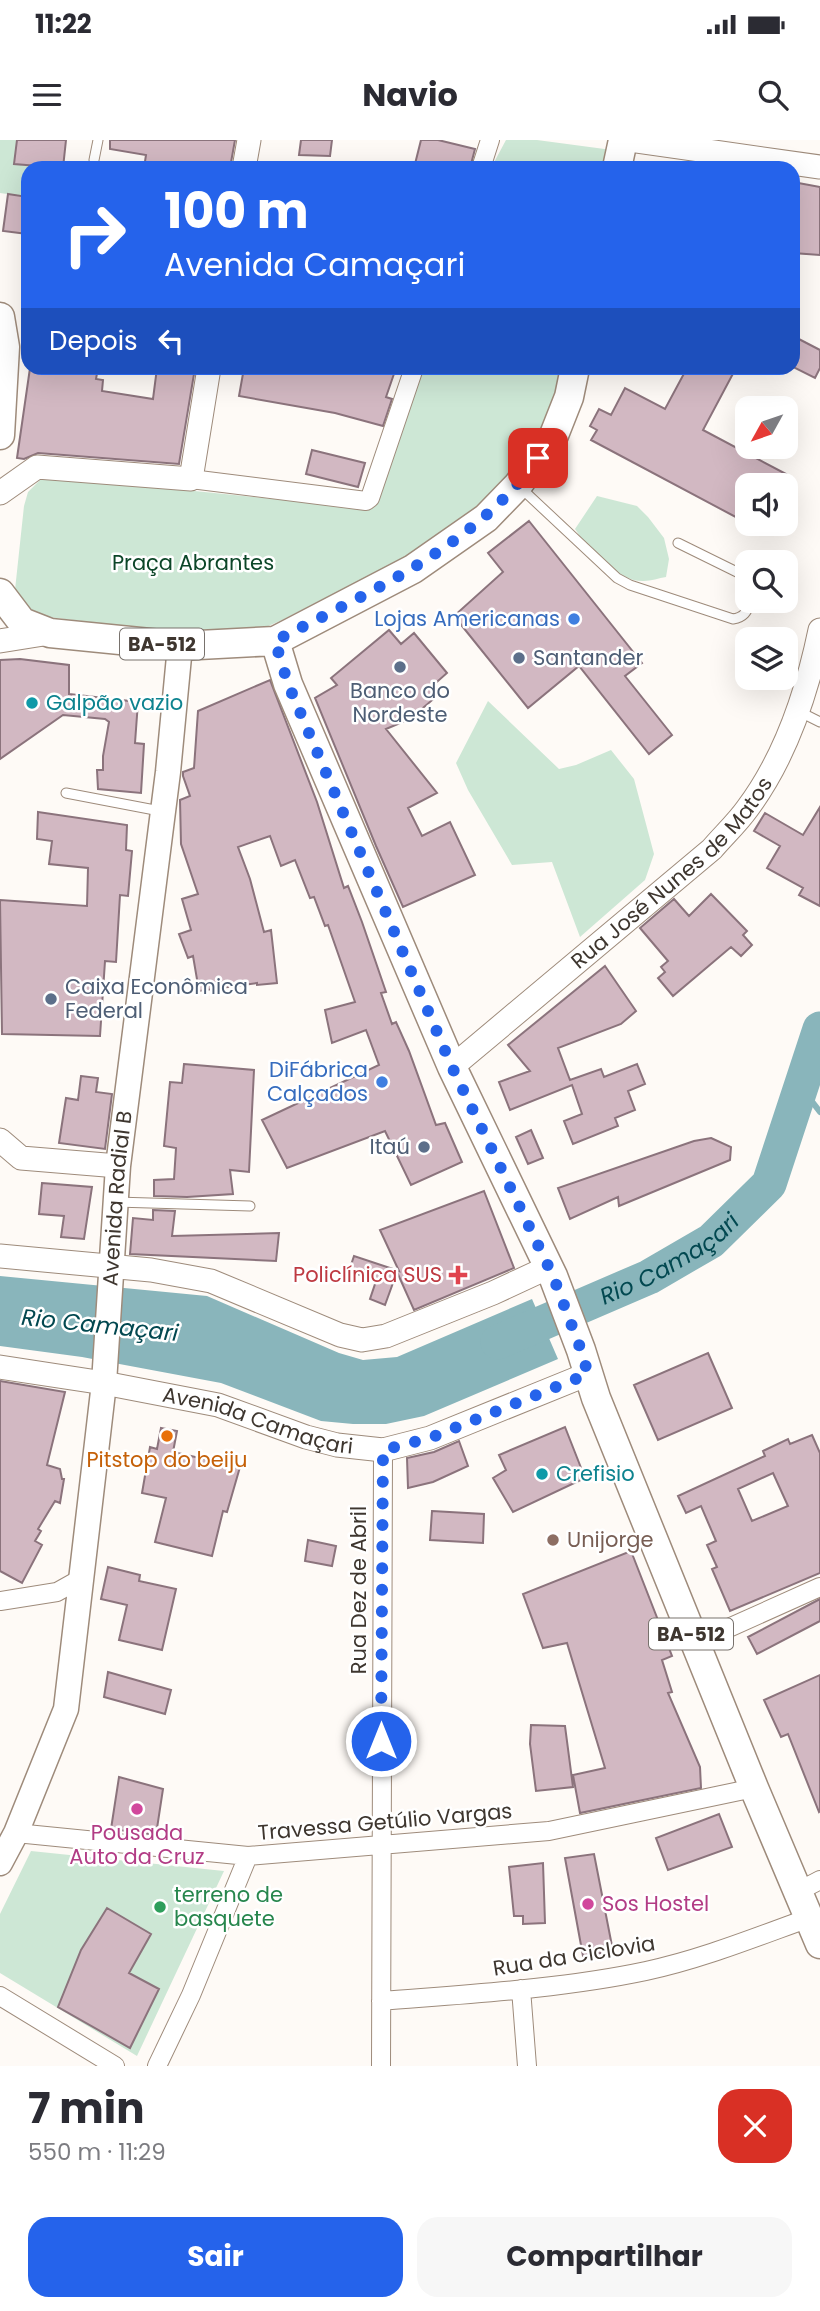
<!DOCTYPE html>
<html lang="pt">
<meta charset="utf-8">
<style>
body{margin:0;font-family:Poppins,sans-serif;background:#f7f7f7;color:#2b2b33;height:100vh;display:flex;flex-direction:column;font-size:26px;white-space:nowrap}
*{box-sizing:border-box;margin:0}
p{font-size:23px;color:#7c7c81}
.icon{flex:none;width:38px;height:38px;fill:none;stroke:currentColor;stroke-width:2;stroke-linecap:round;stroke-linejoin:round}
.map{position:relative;height:1926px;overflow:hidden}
.details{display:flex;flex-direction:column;background:#fff;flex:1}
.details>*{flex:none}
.top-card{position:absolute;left:21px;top:21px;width:779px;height:214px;border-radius:21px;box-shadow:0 7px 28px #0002;background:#2563eb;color:#fff;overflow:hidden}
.needle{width:46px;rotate:230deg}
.fabs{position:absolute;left:735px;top:256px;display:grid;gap:14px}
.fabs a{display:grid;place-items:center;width:63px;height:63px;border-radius:14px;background:#fff;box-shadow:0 7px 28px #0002;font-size:35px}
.pin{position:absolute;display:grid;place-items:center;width:60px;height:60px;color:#fff;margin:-30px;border-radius:14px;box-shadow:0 4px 10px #0006}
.me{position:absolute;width:77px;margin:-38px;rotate:0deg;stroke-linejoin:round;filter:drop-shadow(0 0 5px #0008)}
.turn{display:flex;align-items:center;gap:24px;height:147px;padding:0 28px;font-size:32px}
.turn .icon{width:91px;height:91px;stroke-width:2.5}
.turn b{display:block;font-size:49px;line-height:60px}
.then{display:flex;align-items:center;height:66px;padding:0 28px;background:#0003;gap:14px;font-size:26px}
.round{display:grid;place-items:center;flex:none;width:74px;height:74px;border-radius:21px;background:#f7f7f7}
.head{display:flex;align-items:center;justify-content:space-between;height:119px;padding:0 28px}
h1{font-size:42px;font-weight:700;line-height:52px}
.button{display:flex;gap:14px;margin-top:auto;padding:14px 28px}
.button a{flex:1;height:80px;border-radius:21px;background:#2563eb;color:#fff;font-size:28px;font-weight:700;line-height:80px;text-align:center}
.button a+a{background:#f7f7f7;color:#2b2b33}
.status{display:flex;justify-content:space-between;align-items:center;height:49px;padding:0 35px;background:#fff;direction:ltr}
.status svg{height:19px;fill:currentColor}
header{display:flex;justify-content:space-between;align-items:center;height:91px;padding:0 28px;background:#fff;font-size:32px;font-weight:700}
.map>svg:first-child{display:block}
</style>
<div class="status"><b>11:22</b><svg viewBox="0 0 49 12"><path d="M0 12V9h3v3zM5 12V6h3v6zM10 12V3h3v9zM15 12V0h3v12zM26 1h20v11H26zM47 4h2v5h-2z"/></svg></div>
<header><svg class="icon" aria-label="menu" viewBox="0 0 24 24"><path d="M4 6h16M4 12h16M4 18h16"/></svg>Navio<svg class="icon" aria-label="search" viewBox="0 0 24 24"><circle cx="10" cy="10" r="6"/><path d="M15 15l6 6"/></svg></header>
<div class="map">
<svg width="820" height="1926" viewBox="0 0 820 1926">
<rect width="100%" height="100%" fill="#fefaf6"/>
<path fill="#cde7d5" d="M0,0h17l-3,24 28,4h-14v29l-28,-4z
M506,0h31l75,10 -4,18h-117z
M421,228h145l-11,40 -34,58 -42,43 -43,32 -154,79 -25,11 -67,3 -150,-18 -10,-5 -15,-21 9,-84 4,-14 14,-14 35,1 294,30z
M597,356l40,10 11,11 16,21 5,21 -3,18c-7,1 -15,4 -22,4 -27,1 -55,-31 -69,-52z
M488,561l71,68 17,-4 35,-15 23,29 20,75 -9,26 -65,57 -28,-75 -40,3 -44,-75 -12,-27z
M31,1711l193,20 -87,185 -137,-83v-59z"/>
<path fill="#89b5bb" d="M0,1136l207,20 132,57 24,7 34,-3 135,-58 26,60 -134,57 -38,8h-33l-32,-3 -100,-38 -139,-26 -82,-11z"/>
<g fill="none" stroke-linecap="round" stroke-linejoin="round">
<path stroke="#89b5bb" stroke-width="6" d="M800,946l20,26"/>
<path stroke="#89b5bb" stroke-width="35" id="s1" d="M498,1202l151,-65 62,-36 58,-57 51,-155"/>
</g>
<path fill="#d2b8c2" stroke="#8b737c" stroke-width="2" fill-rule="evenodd" d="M17,0h49l-3,28 -49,-4z
M110,0h125l-5,28h-86l2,-13 -36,-6z
M301,0h31l-2,16 -31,-1z
M421,0h17l37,9 -5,19h-56z
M793,42l27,5v68l-27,-2z
M8,54l20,3v37l-25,-3z
M793,196l27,14v18l-5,10 -22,-11z
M30,228h68l-2,11 7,1 -1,11 51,8 4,-31h38l-16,96 -141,-11 -14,6 -7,-1z
M244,228h152l-10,29 6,2 -9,27 -48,-13 -96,-17z
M687,228h49l-33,62 83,44 -6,11h-33v38l-156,-83 6,-10 -7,-4 9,-17 12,6 14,-27 40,21z
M312,310l53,13 -7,24 -52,-13z
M529,381l113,142 -17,13 47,59 -23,19 -70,-88 -51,42 -74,-92 49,-44 -15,-19z
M389,490l12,14 13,-11 33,40 -17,15 7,8 -27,23 -24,10 51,64 -29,15 14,28 28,-14 25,53 -72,32 -27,-61 -61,-148 22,-13 -6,-7z
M20,519l49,6v29l69,8 -3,41 9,1 -3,49 -43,-4 -1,-19h6v-14l6,-34 -4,-3 -42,-4 -63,44v-99z
M270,540l47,122 27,86 4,-2 14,36 24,70 -5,1 11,31 4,-2 13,29 27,74 9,-2 17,39 -51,23 -26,-54 -98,37 -25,-48 117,-55 -13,-35 -34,13 -7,-33 30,-8 -27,-77 -3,1 -11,-29 -4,1 -15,-38 -14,6 -11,-30 -32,11 12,32 14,53 7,-2 6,53 -20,2v-2l-58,8 -6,-35 -5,2 -9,-24 12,-4 -9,-31 16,-5 -17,-50 -1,-44 10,-4 -7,-20v-4l11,-4 4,-57z
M820,667v99l-21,-11 4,-7 -36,-20 13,-22 -26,-15 11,-18 38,22z
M38,672l89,13 -1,25 6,1 -4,45 -8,-1 -4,67 -11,-1 -5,75 -98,-2 -2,-134 87,6 1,-38 -39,-4 3,-23 -15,-2z
M711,754l36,37 -4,4 9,10 -11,11 -10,-9 -58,49 -15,-18 7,-6 -4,-5 7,-6 -28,-33 34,-29 15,17z
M605,826l31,45 -15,13 -63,24 12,32 31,-11 3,8 33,-13 8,20 -17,7 7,19 -20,8 3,8 -45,18 -9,-23 18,-7 -10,-29 -62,25 -11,-28 31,-11 -22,-26z
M184,924l70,6 -5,102 -19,-2 3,24 -46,3 -33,-1v-16l20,-1 2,-31 -12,-2 6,-64 12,1z
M81,936l17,2 -2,14 16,2 -7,55 -46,-6 7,-45 12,2z
M531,990l12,28 -15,6 -12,-27z
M711,998l20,9 -1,13 -111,46 -1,-9 -48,22 -12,-31 136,-47z
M42,1043l50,4 -8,52 -23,-2 3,-21 -25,-2z
M484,1051l30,77 -100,42 -17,-38 -12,33 -15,-6 6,-18 -27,-10 5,-15 45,15 -19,-41z
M153,1070l22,1 -3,25 107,-3 -3,28 -146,-7 3,-36 20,2z
M708,1213l24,55 -74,32 -24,-55z
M0,1241l65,11 -18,73 13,4 2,10h2l-4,24 -5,-2 -17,28 3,2 -6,10 7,4 -20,38 -22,-12z
M565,1287l20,51 -72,34 -20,-34 13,-8 -7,-15z
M161,1288l16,3 -4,21 67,15 -13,45 -4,-1 -11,45 -57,-14 11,-44 -24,-5 8,-46 7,2z
M812,1295l8,18v120l-90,38 -18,-42 5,-2 -10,-22 9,-4 -15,-35 -15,7 -8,-17 87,-40 -2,-5 25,-12 2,5zM773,1333l15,33 -36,15 -14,-32z
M459,1301l9,25 -35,16 -25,6 -1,-30 27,-6z
M432,1371l52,3 -1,29 -53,-3z
M308,1400l28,6 -4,20 -27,-5z
M631,1411l41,105 -10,4 10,32 -4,1 32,74 1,21 -121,25 -7,-38 32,-7 -38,-125 -24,5 -20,-54z
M108,1427l32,8 -1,6 37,8 -14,61 -43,-10 8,-35 -26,-6z
M820,1459v22l-63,33 -9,-17z
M108,1532l63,18 -6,24 -61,-17z
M820,1535v136l-1,1 -31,-78 -7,3 -17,-37z
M531,1585l34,1 8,61 -37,4 -6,-47z
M119,1637l44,12 -7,46 -45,-6z
M719,1674l13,33 -64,23 -12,-32z
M594,1714l19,97 -30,5 -18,-98z
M543,1723l2,60 -22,1v-8h-9l-5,-49z
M107,1768l44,26 -22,39 30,16 -29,59 -72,-41 23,-57z"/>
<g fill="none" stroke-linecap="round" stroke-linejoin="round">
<g stroke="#9e8b7b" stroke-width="11">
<path id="service" d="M94,20l4,-20
M522,349l95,89 13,7 103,34c12,-2 14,-8 19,-19
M678,403l69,34
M800,572l20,10
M66,653l94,18
M116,1062l134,4"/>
</g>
<g stroke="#9e8b7b" stroke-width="20">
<path id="minor" d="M481,28l9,-28
M191,339l175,22 4,-3 44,-130
M0,1461l57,-9 25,-14
M695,1503l125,-56
M16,1693l232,23 301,-25 205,-43
M797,1752l23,-12
M521,1849l6,77
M0,1856l115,70
M381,1861c87,-7 180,-12 265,-30 56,-12 110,-34 163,-53
M157,1926l34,-71 57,-139
M381,1926l2,-616"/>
</g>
<g stroke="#9e8b7b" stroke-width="25">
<g id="tertiary">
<path d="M630,0l190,27"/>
<path d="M244,28l5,-28"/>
<path d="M0,353l37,-26 154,12 18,-111"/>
<path d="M0,501l50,-8"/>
<path id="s2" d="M452,927l260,-218c11,-13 25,-26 35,-40 39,-52 60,-116 73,-179"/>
<path d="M0,1000l21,18 97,8"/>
<path d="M0,1116l151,14 60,11 129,54 22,5 24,-4 107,-43 56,-26"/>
<path id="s3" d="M0,1227l104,16 114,22 88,32 31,8 46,5 47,-12 158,-64"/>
</g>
</g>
<g stroke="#9e8b7b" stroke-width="27">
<g id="secondary">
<path id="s4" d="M0,1723l16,-30 50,-124 38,-326 14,-217 50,-394 12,-126"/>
</g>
</g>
<g stroke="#9e8b7b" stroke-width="31">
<path id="primary" d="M617,28l6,-28
M0,177l5,30 -5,88
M0,453l22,29 28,11 130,13 95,-5 138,-72 73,-51 32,-33 36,-50 15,-38 6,-29
M275,501l13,43 164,383 101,209 28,74 15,48 158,390 66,156"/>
</g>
<use href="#service" stroke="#fff" stroke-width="9"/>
<use href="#minor" stroke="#fff" stroke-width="18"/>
<use href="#tertiary" stroke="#fff" stroke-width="23"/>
<use href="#secondary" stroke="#fff" stroke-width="24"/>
<use href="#primary" stroke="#fff" stroke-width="28"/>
</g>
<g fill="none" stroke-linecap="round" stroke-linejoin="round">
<path stroke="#2563eb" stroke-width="12" stroke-dasharray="0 21.6" d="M381,1601l2,-291 47,-12 158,-64 -7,-24 -28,-74 -101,-209 -164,-383 -13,-43c94,-49 200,-94 263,-183"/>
</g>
<g fill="#3f7fe0" stroke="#fff" stroke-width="2.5">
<circle cx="574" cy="479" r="7"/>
<circle cx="382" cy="942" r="7"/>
</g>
<g fill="#5c6f8a" stroke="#fff" stroke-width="2.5">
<circle cx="519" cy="518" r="7"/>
<circle cx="400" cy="527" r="7"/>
<circle cx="51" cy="859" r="7"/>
<circle cx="424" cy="1007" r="7"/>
</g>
<g fill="#0f9aa8" stroke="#fff" stroke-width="2.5">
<circle cx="32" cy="563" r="7"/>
<circle cx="542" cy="1334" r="7"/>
</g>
<path fill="#e0444e" stroke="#fff" stroke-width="2.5" d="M454.5 1124.5h7v7h7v7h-7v7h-7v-7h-7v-7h7z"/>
<circle fill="#e8710a" stroke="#fff" stroke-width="2.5" cx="167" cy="1296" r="7"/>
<circle fill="#8d6e63" stroke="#fff" stroke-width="2.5" cx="553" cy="1400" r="7"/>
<g fill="#d1479c" stroke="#fff" stroke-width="2.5">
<circle cx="137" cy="1669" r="7"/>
<circle cx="588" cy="1764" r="7"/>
</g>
<circle fill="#2e9e5b" stroke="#fff" stroke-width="2.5" cx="160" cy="1767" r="7"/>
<g text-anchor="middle" stroke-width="5" stroke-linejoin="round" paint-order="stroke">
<g fill="#fff" stroke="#78726d" stroke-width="2">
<rect x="120" y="488.5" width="84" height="31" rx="5"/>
<rect x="649" y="1478.5" width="84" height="31" rx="5"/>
</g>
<g font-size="19" font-weight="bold" fill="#3e362f">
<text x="162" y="511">BA-512</text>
<text x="691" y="1501">BA-512</text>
</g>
<g font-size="21" fill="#0c4628" stroke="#fff">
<text x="193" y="430">Praça Abrantes</text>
</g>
<g font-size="21" fill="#366cbe" stroke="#fff" text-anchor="end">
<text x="560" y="486">Lojas Americanas</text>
<text x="368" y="937">DiFábrica<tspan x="368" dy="24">Calçados</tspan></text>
</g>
<g font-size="21" fill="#4e5e75" stroke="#fff" text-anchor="start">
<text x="533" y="525">Santander</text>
<text x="400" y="558" text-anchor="middle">Banco do<tspan x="400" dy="24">Nordeste</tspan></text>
<text x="65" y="854">Caixa Econômica<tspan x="65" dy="24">Federal</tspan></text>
<text x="410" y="1014" text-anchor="end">Itaú</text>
</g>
<g font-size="21" fill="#0d838f" stroke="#fff" text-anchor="start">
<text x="46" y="570">Galpão vazio</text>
<text x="556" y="1341">Crefisio</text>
</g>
<g font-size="21" fill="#3e362f" stroke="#fff">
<text dy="7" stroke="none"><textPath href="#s2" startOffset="294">Rua José Nunes de Matos</textPath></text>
<text dy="7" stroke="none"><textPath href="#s4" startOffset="681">Avenida Radial B</textPath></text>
<text dy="7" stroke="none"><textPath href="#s3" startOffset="264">Avenida Camaçari</textPath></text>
<text transform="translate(359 1450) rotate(-90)" y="7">Rua Dez de Abril</text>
<text transform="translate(385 1682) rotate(-5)" y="7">Travessa Getúlio Vargas</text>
<text transform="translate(574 1816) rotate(-9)" y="7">Rua da Ciclovia</text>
</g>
<g font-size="21" fill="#be3a42" stroke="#fff" text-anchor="end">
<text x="442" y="1142">Policlínica SUS</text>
</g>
<g font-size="21" fill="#c56008" stroke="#fff">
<text x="167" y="1327">Pitstop do beiju</text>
</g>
<g font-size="21" fill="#785e54" stroke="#fff" text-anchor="start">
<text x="567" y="1407">Unijorge</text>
</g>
<g font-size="21" fill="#b23c85" stroke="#fff">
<text x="137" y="1700">Pousada<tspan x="137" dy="24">Auto da Cruz</tspan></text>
<text x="602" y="1771" text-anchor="start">Sos Hostel</text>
</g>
<g font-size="21" fill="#27864d" stroke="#fff" text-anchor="start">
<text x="174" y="1762">terreno de<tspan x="174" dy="24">basquete</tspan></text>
</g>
<g font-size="23" font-style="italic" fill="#024850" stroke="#fff">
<text dy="8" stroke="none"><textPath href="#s1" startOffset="191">Rio Camaçari</textPath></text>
<text transform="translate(100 1185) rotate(6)" y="8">Rio Camaçari</text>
</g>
</g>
</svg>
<div class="fabs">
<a><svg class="needle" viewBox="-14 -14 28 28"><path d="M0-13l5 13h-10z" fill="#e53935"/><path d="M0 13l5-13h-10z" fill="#7c7c81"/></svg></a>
<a><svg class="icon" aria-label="sound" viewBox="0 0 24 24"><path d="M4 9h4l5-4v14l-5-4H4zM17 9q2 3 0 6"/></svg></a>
<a><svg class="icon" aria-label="search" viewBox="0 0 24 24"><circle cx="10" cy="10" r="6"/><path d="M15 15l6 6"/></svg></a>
<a><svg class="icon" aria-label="layers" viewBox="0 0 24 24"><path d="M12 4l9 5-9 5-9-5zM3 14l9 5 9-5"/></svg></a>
</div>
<div class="pin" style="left:538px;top:318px;background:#d93025"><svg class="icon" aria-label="arrive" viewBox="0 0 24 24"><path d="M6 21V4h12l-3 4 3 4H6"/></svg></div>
<svg class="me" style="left:381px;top:1601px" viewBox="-20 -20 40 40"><circle r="17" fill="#2563eb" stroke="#fff" stroke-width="3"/><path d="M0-11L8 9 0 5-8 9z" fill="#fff"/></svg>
<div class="top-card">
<div class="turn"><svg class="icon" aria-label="right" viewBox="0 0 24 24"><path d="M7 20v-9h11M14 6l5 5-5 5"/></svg><div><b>100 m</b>Avenida Camaçari</div></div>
<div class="then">Depois<svg class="icon" aria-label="left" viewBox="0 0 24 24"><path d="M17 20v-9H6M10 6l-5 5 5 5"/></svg></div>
</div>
</div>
<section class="details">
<div class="head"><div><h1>7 min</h1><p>550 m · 11:29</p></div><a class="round" style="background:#d93025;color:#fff"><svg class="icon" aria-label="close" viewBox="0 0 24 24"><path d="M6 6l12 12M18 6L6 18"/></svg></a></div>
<div class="button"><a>Sair</a><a>Compartilhar</a></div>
</section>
